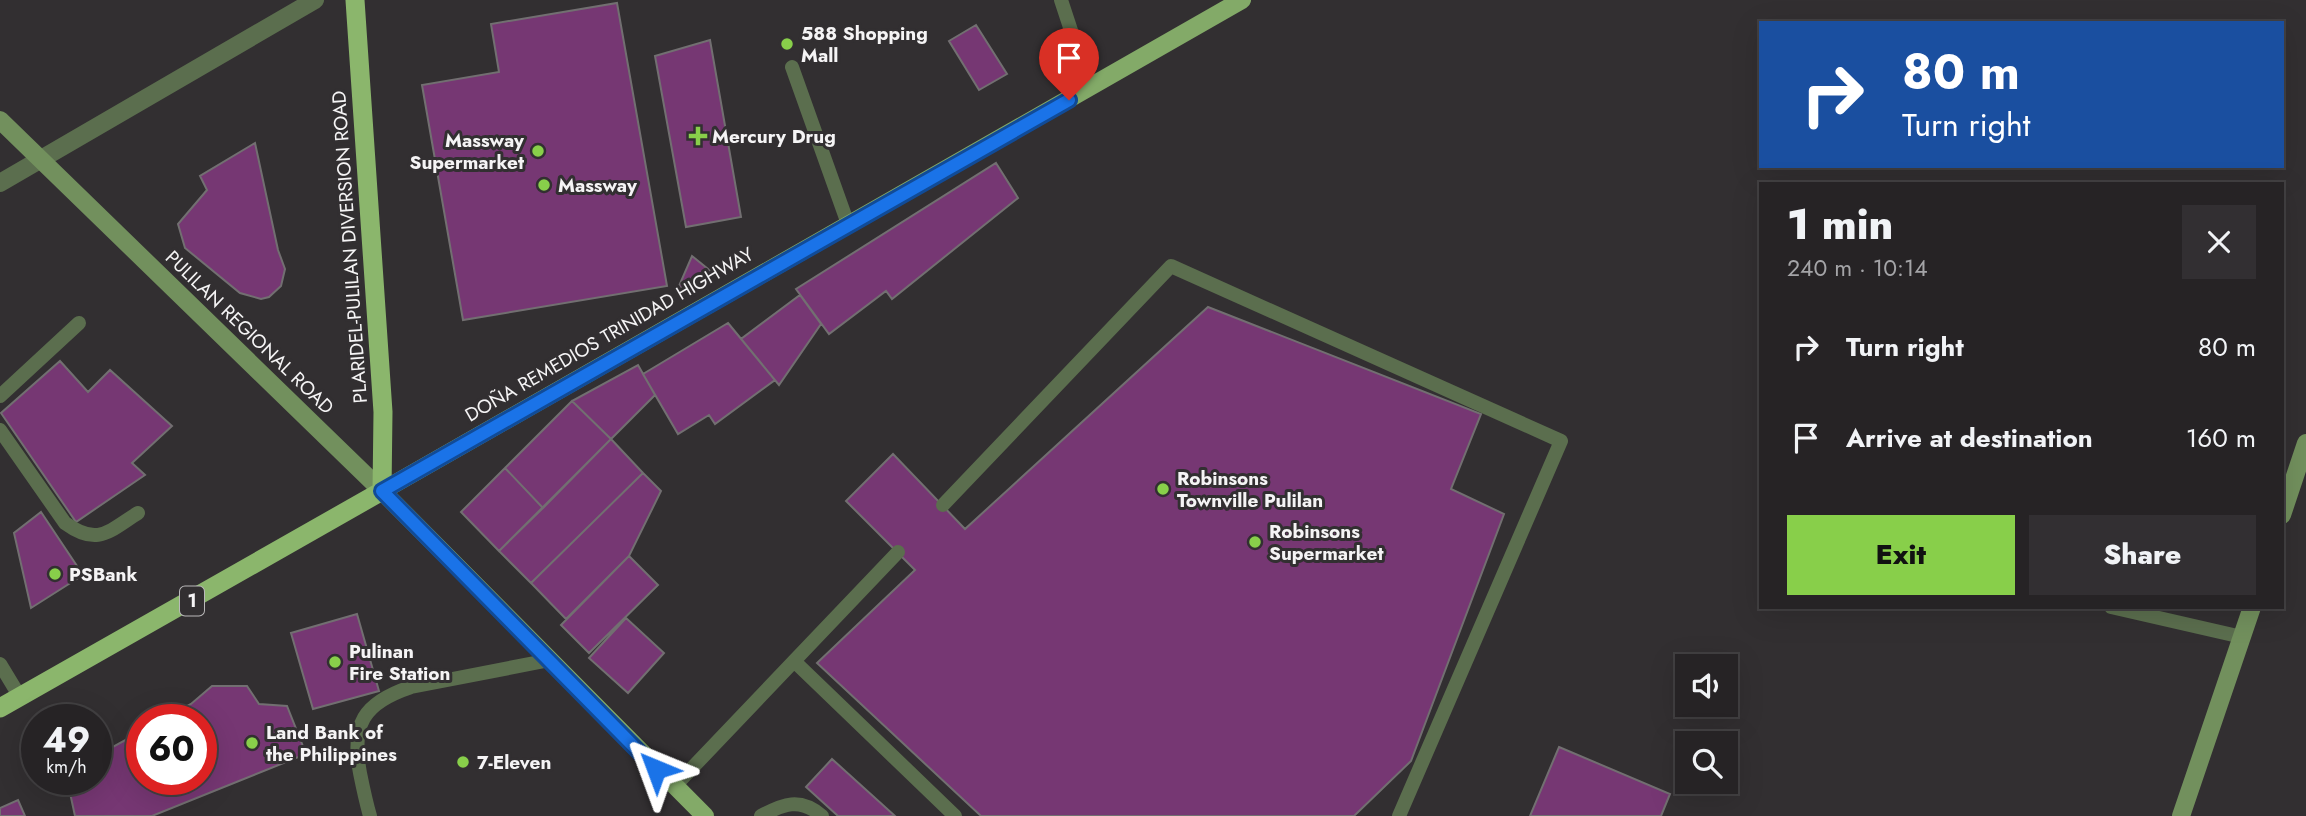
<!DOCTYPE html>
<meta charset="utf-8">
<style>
body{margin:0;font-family:Jost,sans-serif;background:#322f32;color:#f1f3f6;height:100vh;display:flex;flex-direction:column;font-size:26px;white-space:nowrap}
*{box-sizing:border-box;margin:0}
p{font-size:23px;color:#a4a4a7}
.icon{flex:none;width:38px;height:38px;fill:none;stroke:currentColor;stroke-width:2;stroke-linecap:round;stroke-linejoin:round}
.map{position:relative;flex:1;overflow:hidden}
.side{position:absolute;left:1759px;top:182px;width:525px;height:427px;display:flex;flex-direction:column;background:#262325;border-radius:0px;box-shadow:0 7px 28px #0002,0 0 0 2px #424042}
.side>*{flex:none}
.hud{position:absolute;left:1759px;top:21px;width:525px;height:147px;border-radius:0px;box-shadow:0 7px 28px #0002,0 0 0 2px #424042;background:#1a4fa0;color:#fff;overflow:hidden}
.controls{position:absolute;left:1675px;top:654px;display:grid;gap:14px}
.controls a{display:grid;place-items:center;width:63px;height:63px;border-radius:0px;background:#262325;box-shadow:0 7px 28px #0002,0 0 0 2px #424042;font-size:35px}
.speed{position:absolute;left:21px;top:704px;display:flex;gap:14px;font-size:35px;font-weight:700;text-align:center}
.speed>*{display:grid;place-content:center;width:91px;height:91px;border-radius:50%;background:#262325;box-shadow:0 7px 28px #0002,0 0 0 2px #424042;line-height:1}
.speed small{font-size:18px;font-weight:400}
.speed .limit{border:10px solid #d22;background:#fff;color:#111}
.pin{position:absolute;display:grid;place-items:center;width:60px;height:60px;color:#fff;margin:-72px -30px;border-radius:50% 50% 50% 0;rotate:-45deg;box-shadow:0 0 7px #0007}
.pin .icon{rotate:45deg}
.me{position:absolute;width:77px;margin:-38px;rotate:316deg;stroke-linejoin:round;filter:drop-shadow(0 0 5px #0008)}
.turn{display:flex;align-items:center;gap:24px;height:147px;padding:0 28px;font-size:32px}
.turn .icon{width:91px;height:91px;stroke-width:2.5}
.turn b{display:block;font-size:49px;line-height:60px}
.round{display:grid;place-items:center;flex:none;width:74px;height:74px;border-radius:0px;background:#322f32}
.headline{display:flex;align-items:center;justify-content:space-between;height:119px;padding:0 28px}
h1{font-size:42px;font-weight:800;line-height:52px}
.button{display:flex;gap:14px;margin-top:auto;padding:14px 28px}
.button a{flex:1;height:80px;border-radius:0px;background:#88cf4a;color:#111;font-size:28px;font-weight:800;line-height:80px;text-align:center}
.button a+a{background:#322f32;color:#f1f3f6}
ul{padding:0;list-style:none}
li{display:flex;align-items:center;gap:21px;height:91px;padding:0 28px}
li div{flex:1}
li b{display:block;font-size:26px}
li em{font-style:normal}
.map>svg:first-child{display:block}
</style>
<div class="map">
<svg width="2306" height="816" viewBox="0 0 2306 816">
<rect width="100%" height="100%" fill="#322f31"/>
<path fill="#763773" stroke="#726f71" stroke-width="2" d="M617,3l50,283 -204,34 -41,-235 77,-13 -8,-48z
M976,25l31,49 -28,16 -30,-49z
M710,40l31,177 -55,10 -31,-171z
M255,143l23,107 7,19 -4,17 -12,11 -8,2 -21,-6 -55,-45 -7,-24 29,-34 -7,-14z
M996,163l22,35 -126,101 -6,-8 -57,43 -33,-45z
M692,256l21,17 -27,19 -7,-6z
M800,295l21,29 -42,61 -38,-46z
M1208,307l273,107 -30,75 53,25 -93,247 -57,55h-373l-164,-153 98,-93 -69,-69 47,-47 72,75z
M728,323l47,57 -60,44 -6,-9 -31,19 -35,-60z
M60,361l28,31 22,-22 62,56 -40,37 13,12 -69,47 -75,-109z
M638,365l17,30 -44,44 -39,-38z
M572,401l39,38 -68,69 -38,-40z
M611,439l32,34 -112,110 -32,-32z
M505,468l38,40 -44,43 -38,-39z
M643,473l18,18 -32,65 -63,63 -35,-36z
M41,512l42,63 -52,33 -17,-75z
M629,556l29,29 -69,68 -28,-28z
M357,614l22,77 -66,18 -22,-76z
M626,618l38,35 -36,40 -39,-35z
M212,686h35l12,18 28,2 19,48 -154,62h-77l-8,-37h29v-23l46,-25v48h59v-60h-38l28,-15z
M1559,747l111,47 -9,22h-131z
M832,759l63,57h-57l-32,-29z
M18,800l7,16h-25v-8z"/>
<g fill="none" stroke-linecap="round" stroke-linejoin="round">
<path stroke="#5b6e4e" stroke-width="14" d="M1061,0l29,88
M792,67l56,157
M0,396l79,-73
M0,430l65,93c33,24 44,8 73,-10
M943,505l228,-239 390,175 -162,375
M2111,607l131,30
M794,661l161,155
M0,664l20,33
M674,787l224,-235
M370,816c-4,-14 -7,-28 -10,-43 -9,-49 3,-70 51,-86l139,-27
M761,816c22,-12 39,-19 61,0"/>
<path stroke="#5b6e4e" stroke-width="18" d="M0,183l315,-183"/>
<path stroke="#72905d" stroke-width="18" d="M0,120l382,371
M2282,515l24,-72
M2181,816l71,-209"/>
<path stroke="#83aa68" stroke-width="18" d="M705,816l-323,-325 860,-491"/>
<path stroke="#8bb66c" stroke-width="19" d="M0,708l382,-217 1,-79 -28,-412"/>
</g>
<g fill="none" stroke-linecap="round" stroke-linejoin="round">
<g stroke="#114b97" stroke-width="18">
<path id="route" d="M656,769l-274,-278 687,-391"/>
</g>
<use href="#route" stroke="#1a73e8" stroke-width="12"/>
</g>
<g fill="#88cf4a" stroke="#322f31" stroke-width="2.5">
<circle cx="787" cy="44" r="7"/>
<path d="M694.5 125.5h7v7h7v7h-7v7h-7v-7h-7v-7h7z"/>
<circle cx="538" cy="151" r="7"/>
<circle cx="544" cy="185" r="7"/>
<circle cx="1163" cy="489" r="7"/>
<circle cx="1255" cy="542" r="7"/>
<circle cx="55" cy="574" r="7"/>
<circle cx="335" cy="662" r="7"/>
<circle cx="252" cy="743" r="7"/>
<circle cx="463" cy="762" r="7"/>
</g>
<g text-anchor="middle" stroke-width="6" stroke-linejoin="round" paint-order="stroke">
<rect fill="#322f31" stroke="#bab9ba" stroke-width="2" x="180" y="586.5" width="24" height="29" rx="5"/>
<g font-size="18" font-weight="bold" fill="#f5f4f5">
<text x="192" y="607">1</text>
</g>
<g font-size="19" font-weight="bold" fill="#f5f4f5" stroke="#322f31" text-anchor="start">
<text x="801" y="40">588 Shopping<tspan x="801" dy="22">Mall</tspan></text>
<text x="712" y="143">Mercury Drug</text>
<text x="524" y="147" text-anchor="end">Massway<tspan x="524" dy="22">Supermarket</tspan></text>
<text x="558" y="192">Massway</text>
<text x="1177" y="485">Robinsons<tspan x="1177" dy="22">Townville Pulilan</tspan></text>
<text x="1269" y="538">Robinsons<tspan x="1269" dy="22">Supermarket</tspan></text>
<text x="69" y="581">PSBank</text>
<text x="349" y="658">Pulinan<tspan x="349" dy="22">Fire Station</tspan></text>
<text x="266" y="739">Land Bank of<tspan x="266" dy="22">the Philippines</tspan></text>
<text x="477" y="769">7-Eleven</text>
</g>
<g font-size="19" fill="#f5f4f5" stroke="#322f31">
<text transform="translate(349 247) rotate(-94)" y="7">PLARIDEL-PULILAN DIVERSION ROAD</text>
<text transform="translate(250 332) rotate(44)" y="7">PULILAN REGIONAL ROAD</text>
<text transform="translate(609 334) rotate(-30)" y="7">DOÑA REMEDIOS TRINIDAD HIGHWAY</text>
</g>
</g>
</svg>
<div class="controls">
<a><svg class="icon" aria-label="sound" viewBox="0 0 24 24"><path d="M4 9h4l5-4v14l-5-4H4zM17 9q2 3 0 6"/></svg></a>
<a><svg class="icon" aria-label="search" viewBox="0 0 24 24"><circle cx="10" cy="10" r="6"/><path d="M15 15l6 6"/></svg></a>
</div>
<div class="speed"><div>49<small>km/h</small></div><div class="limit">60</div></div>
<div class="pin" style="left:1069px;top:100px;background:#d93025"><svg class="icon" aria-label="arrive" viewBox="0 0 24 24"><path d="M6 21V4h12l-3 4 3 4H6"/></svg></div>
<svg class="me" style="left:656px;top:769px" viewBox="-20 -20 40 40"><path d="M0-17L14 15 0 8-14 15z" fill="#1a73e8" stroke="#fff" stroke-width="4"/></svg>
<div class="hud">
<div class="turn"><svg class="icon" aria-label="right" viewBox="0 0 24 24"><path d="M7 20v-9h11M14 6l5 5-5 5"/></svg><div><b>80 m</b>Turn right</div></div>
</div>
<section class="side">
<div class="headline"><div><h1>1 min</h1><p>240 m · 10:14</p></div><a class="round"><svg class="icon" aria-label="close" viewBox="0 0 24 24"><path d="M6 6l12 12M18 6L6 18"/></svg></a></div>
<ul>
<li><svg class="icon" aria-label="right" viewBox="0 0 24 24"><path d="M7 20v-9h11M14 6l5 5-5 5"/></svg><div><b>Turn right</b></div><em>80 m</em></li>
<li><svg class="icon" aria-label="arrive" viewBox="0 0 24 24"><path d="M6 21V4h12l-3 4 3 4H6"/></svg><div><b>Arrive at destination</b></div><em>160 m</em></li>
</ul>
<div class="button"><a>Exit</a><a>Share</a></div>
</section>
</div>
